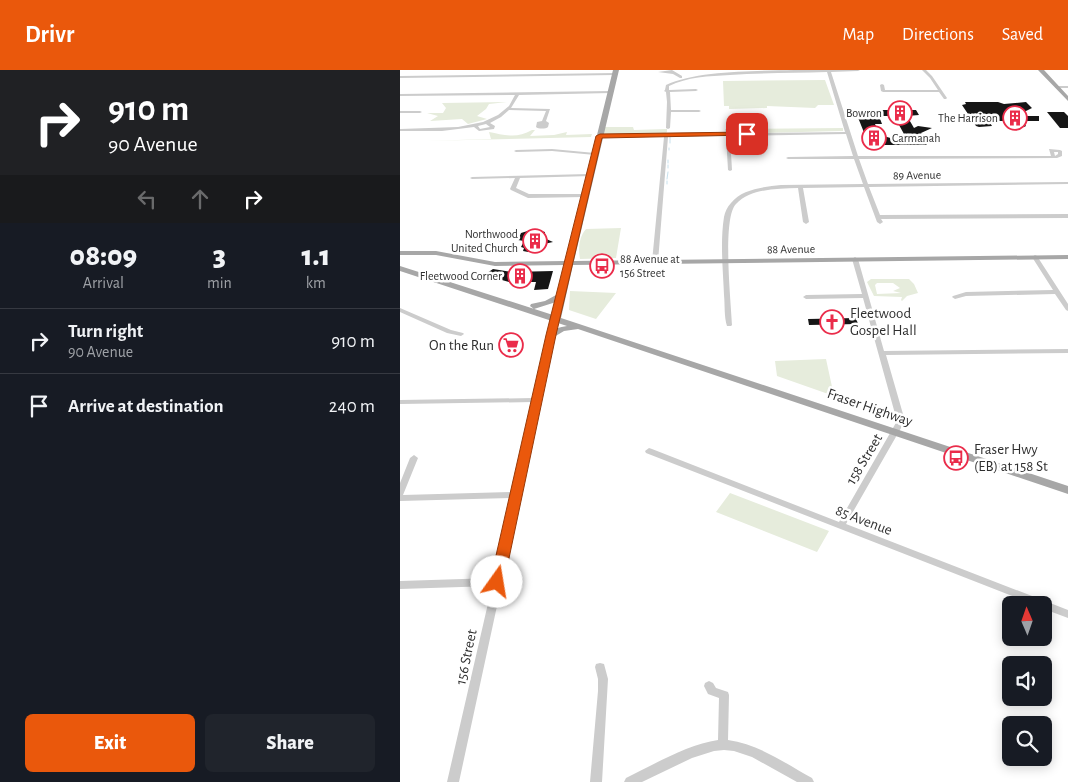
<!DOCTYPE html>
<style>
body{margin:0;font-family:"Alegreya Sans",sans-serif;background:#20242c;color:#f1f3f6;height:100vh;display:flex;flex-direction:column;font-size:19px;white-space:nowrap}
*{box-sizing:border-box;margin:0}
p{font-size:16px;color:#9ea1a6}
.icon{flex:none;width:28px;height:28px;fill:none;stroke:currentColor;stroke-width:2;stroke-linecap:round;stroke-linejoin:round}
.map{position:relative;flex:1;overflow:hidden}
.panel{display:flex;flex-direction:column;background:#171b24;width:400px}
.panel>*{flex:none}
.banner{background:#202124;color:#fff;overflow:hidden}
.needle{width:32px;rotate:358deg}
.buttons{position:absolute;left:602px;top:526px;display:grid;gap:10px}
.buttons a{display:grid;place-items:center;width:50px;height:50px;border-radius:8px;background:#171b24;box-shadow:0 2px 12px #0003;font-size:25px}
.pin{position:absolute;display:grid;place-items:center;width:42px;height:42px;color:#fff;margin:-21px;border-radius:10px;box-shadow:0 2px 8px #0006}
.me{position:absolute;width:55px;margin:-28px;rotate:13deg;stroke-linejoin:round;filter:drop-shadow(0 0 4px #0008)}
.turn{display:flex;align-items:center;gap:18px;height:105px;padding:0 25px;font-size:22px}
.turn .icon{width:65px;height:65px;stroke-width:2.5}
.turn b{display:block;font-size:35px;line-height:42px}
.lanes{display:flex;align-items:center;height:48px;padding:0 25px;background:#0003;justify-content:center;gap:25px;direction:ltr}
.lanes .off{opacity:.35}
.eta{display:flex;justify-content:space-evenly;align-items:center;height:85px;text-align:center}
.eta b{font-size:30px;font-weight:800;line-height:35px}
.button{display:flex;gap:10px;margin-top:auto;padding:10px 25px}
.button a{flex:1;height:58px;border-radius:8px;background:#ea580c;color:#fff;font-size:20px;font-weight:800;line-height:58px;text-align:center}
.button a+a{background:#20242c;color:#f1f3f6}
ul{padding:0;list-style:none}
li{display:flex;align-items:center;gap:15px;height:65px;padding:0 25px;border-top:1px solid #363941}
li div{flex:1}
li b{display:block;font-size:19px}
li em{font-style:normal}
header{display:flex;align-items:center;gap:30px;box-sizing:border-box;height:70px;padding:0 25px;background:#ea580c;color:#fff}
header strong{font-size:24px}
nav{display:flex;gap:28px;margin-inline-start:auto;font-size:18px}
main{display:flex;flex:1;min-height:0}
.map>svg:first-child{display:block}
</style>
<header>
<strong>Drivr</strong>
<nav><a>Map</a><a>Directions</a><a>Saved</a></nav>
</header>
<main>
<section class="panel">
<div class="banner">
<div class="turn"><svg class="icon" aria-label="right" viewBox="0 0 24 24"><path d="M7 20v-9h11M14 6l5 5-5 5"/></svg><div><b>910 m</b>90 Avenue</div></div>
<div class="lanes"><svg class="icon off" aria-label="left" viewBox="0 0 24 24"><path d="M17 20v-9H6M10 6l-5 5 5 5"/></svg><svg class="icon off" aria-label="ahead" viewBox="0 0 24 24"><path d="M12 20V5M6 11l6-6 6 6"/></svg><svg class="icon" aria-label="right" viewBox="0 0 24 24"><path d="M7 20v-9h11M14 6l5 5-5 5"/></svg></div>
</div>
<div class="eta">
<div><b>08:09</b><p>Arrival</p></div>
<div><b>3</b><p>min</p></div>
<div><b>1.1</b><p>km</p></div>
</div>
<ul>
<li><svg class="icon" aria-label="right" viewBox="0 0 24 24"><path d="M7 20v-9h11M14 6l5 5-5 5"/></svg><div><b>Turn right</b><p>90 Avenue</p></div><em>910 m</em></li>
<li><svg class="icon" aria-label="arrive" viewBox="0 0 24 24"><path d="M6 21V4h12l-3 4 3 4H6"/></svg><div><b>Arrive at destination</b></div><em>240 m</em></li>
</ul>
<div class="button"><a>Exit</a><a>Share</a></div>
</section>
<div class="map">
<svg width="668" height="712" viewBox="0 0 668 712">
<rect width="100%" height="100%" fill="#fff"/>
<path fill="#e6ecdc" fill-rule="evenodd" d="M425,10l9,25h-16l-3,3 -48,-2v2l-38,1v-3h-5l-1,-25z
M107,32l-18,2 -3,5 -9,7 10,3 -19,5 -6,-5 -32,2 8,-5 -11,-3h16l3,-5 -4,-5z
M204,57h29l1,3 33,-1v3l-3,3h-61z
M443,58v3h-3l-114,3 -1,-5z
M132,60h3l-5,6 24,-1 13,-3 -1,3 26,-1 -1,3 -167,4 67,-2 -2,-7c15,3 28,7 43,-2z
M221,158l-5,30 -36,1c-2,-11 -1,-22 6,-30z
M471,209h38l5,5 4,9 -11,3 -5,5 -1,-1 1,-3 -28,-1 -7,-14zM477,213h16l7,5 -7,3 8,2 -24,1 -2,-9z
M170,221l46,2 -20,26 -27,-9z
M426,289l8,37 -57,-20 -2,-15z
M330,423l99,38 -12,21 -101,-40z"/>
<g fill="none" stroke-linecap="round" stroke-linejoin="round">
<path stroke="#c8e1ed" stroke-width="1" d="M270,67v6
M269,78v2
M268,90v3
M268,95v3
M267,109l1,-7
M267,111v3"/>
</g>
<path fill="#161616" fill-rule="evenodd" d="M565,32h33l6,2 22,-2 6,6 -16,8h23v5h-16l3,5 -2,1h-10l-9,-6h-16l3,5 -13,1 -3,-1 -14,-21 4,-1z
M455,40h61l3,5 -12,1 7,12 4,-2 14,2 -11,5 6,12h-58zM479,46h15l10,18h-6l3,7 -21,-6 -5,-11h7z
M647,42h17l4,4v12h-8z
M134,159l11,3 -1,6 9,4 -18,4 -1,5 -6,1 -5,-1 1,-3 -3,-1 3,-6 -6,-1 3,-7z
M93,199l19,3 41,-1 -5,18 -14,1 2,-8h-27l-25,-7z
M456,248l2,6 -49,1 -1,-6z"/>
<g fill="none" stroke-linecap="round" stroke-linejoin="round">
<path fill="#ccc" fill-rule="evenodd" d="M272,0l10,6v2h-2l-7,-4 -15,-2z
M394,0h66l-2,1 -27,1 27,84h193l-2,-7 11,1 2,1v5l-5,2 -198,1 9,25 200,-2v2l-199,3 11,28 188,-1v4l-187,1 2,3 -3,2 -3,-2 -13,-35 -61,1 6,34 -3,2 -3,-2 -5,-34c-21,1 -47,0 -62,16 -14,14 -5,98 -4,121l-1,1h-4c-3,-9 -2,-21 -3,-31 -1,-25 -4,-53 0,-78 1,-5 3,-10 7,-14 11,-14 33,-16 50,-18l82,-1 -9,-25h-66l-2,-1 2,-1 65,-1 -7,-22 -116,2 2,34 -2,1 -2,-1 -2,-34 -58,1 -10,125 -3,2 -3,-2 12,-125h-64l-2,-1 2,-1 245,-3 -18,-60c-33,1 -65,1 -97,3 -21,1 -43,2 -61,11v4l27,-1 2,1 -2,1 -26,1 1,18h28l2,1 -2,1h-28l-1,16 -2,1 -2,-1 1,-26 -1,-10 -2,-1 1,-1 1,-5c31,-15 92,-14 128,-15zM654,82h4v2l-3,2z
M522,0h4l6,6 15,22 -1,1h-2l-5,-7h-56l-2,-1 -1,-6 2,-1 2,1 1,5h53l-8,-12z
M216,3l-1,2 -215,3v-2z
M657,16h11v2h-12l-1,-1z
M210,21l2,1 -1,1 -92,2 -8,13 39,1 -4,12 3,2 -1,4c-2,2 -10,2 -12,0l1,-5 5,-1 4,-10 -37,-1 -8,7 -11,6 5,3 -1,3 -15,2 -5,-4 -32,4h-42v-2l58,-2 25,-5 15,-7 11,-9 6,-11 -115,1v-2zM86,54l4,3 -10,2 -2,-3z
M0,41h20l2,1 -2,1h-20z
M152,79l43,4 2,1 -2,1 -43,-4 -36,1 -2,-1 2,-1z
M189,104l2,1v1l-71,2 -4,10 13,6h57l1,1 -3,2 -56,1 -17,-8 -1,-1 5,-11 -43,1 -2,-1 2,-1z
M635,185l2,1 31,48v7l-2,-1 -11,-16 -89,2 -11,3 -3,-2 1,-1 13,-4 87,-2 -21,-33z
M455,187l3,2 26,92 184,-2v4l-182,2 19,66 -59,103 222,86v8l-24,-9v-4h-9l-389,-152 -1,-2 4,-3 3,1 187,73 58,-101 -34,-123 -57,1 -3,-2 3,-2 56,-1 -10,-35z
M0,238l51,22 12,3 1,1 -3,2 -14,-3 -47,-21z
M156,247l3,2 -100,463h-12l45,-196 -92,3v-8l94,-3 18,-80 -112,3v-18l10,-25 4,-3 4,3 -15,37 110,-3 21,-90 -134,2v-4l135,-2 18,-79z
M200,593l4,1 4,15 -6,103h-12l8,-91v-12l-3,-12 1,-3z
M309,611l4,2 3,5 12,4 1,3 -1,45c31,4 58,24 84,38l2,4h-17l-45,-25 -18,-6 -10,-1 -10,1 -22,7 -50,24h-18l2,-4c27,-13 62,-34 92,-38l1,-42 -11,-4 -4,-8 1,-3z"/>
<path fill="#a7a7a7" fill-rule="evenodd" d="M213,0h6l-45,191 494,-6v4l-495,6 -12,53 507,168v8l-490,-165 -14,2 -10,6h-6l-1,-2c5,-6 13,-8 20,-9l-167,-55v-5l153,49 3,-13 -22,7 -4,-3 1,-2 14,-3 13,-7 7,-29 -70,1 -59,-11h-36v-4h36l59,11 71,-1z
M638,0h6l24,26v5z"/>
</g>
<path fill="#ea580c" stroke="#983908" d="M347,62l3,2 -1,1 -147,3 -46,197 -52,247 -2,4 -5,2 -5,-2 -2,-4 56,-247 50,-199 4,-2z"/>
<defs>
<g id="building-ring" transform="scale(1.25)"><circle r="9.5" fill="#fff" stroke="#ea2c4a" stroke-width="1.5"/><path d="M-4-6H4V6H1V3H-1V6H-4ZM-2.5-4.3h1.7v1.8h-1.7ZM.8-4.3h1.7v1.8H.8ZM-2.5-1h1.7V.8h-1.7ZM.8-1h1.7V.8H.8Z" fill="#ea2c4a"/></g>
<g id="bus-ring" transform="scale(1.25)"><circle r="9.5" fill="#fff" stroke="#ea2c4a" stroke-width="1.5"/><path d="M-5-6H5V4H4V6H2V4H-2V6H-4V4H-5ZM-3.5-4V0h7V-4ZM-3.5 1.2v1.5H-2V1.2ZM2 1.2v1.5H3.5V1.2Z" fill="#ea2c4a"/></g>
<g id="church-ring" transform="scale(1.25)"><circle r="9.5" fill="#fff" stroke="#ea2c4a" stroke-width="1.5"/><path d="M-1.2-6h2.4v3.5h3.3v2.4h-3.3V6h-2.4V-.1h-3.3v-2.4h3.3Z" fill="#ea2c4a"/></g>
<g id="supermarket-ring" transform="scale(1.25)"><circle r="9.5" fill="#fff" stroke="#ea2c4a" stroke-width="1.5"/><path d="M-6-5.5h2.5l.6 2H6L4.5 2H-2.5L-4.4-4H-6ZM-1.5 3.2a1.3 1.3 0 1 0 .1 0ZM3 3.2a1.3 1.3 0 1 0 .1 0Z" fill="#ea2c4a"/></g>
</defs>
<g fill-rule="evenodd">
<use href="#building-ring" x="500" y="43"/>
<use href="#building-ring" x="615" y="48"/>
<use href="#building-ring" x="474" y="68"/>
<use href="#building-ring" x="135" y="171"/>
<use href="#bus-ring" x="202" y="196"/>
<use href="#building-ring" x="120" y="206"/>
<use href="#church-ring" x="432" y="252"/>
<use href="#supermarket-ring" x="111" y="275"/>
<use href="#bus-ring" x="556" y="388"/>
</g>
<g text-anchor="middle" stroke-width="5" stroke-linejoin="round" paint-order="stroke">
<g font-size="12" fill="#2f2f2f" stroke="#fff" text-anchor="end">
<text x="482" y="47">Bowron</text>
<text x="598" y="52">The Harrison</text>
<text x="492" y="72" text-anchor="start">Carmanah</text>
<text x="118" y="168">Northwood<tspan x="118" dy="14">United Church</tspan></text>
<text x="220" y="193" text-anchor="start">88 Avenue at<tspan x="220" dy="14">156 Street</tspan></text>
<text x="102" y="210">Fleetwood Corner</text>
</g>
<g font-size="12" fill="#2f2f2f" stroke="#fff">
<text transform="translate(517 105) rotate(-1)" y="4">89 Avenue</text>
<text transform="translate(391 179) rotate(-1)" y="4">88 Avenue</text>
</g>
<g font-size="15" fill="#2f2f2f" stroke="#fff" text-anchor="start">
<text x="450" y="248">Fleetwood<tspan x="450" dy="17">Gospel Hall</tspan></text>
<text x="94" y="280" text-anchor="end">On the Run</text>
<text x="574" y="384">Fraser Hwy<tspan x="574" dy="17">(EB) at 158 St</tspan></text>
</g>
<g font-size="15" fill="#2f2f2f" stroke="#fff">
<text transform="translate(470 337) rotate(19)" y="5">Fraser Highway</text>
<text transform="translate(464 389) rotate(-59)" y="5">158 Street</text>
<text transform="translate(464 450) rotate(21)" y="5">85 Avenue</text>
<text transform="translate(66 587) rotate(-78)" y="5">156 Street</text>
</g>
</g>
</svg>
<div class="buttons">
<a><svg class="needle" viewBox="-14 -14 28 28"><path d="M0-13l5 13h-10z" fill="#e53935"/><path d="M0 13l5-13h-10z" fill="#9ea1a6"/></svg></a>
<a><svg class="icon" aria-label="sound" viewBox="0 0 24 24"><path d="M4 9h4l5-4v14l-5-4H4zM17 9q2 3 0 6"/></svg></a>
<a><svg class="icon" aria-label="search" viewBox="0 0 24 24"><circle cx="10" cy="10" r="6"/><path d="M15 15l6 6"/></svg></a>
</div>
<div class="pin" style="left:347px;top:64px;background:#d93025"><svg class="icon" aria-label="arrive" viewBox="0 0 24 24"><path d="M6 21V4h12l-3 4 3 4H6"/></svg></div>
<svg class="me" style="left:97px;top:512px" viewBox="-20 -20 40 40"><circle r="19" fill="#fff"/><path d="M0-13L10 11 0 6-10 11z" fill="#ea580c"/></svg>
</div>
</main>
